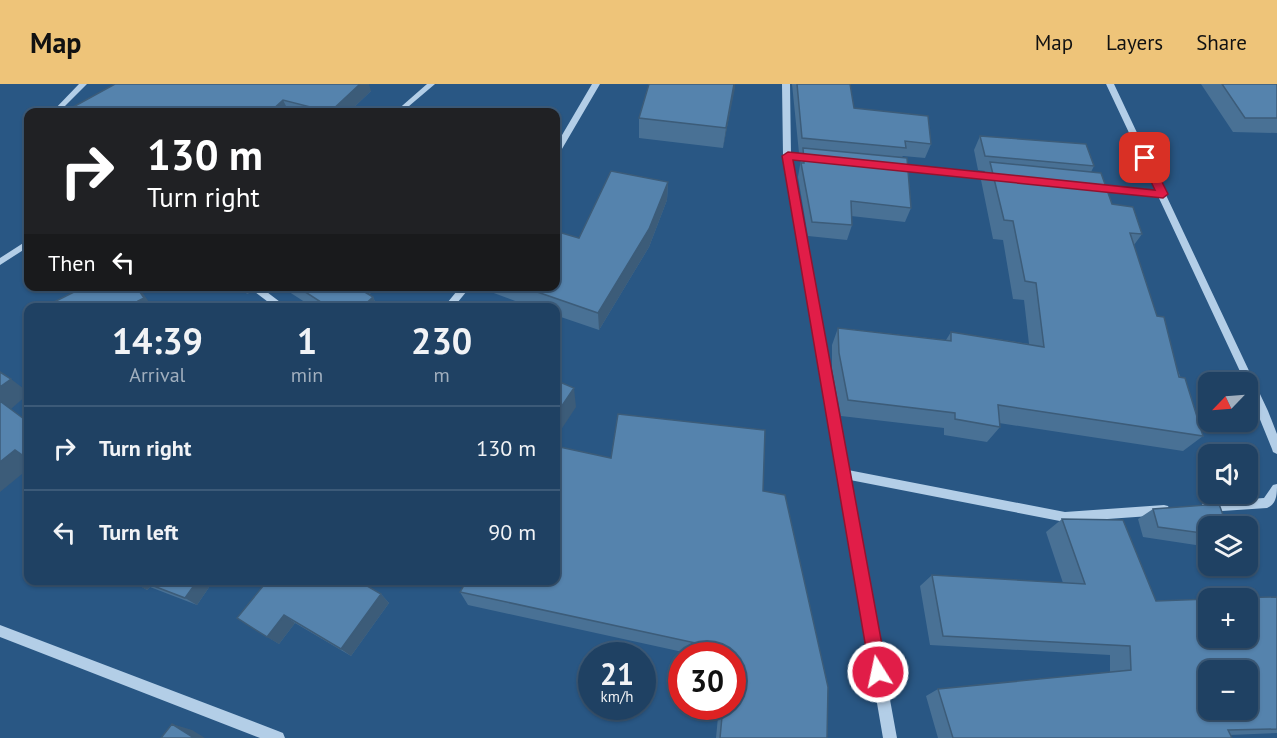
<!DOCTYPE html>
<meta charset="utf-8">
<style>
body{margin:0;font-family:"PT Sans",sans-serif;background:#274869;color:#f1f3f6;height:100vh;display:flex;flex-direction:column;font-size:22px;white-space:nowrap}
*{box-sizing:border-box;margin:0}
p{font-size:20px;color:#a1afbe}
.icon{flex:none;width:33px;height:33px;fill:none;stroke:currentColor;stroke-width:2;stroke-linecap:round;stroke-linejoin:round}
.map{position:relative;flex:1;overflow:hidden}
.drawer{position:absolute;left:24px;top:219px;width:536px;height:282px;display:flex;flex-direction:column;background:#1f4163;border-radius:12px;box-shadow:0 2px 4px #0004,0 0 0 2px #3c5a78}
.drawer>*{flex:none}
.guide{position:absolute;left:24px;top:24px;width:536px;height:183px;border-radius:12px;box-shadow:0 2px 4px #0004,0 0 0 2px #3c5a78;background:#202124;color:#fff;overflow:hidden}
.needle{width:39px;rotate:245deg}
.controls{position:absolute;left:1198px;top:288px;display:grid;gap:12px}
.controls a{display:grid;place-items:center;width:60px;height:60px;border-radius:12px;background:#1f4163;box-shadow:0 2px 4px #0004,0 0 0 2px #3c5a78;font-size:30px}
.speed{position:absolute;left:578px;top:558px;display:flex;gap:12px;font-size:30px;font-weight:700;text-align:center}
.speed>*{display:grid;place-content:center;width:78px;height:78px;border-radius:50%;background:#1f4163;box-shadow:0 2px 4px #0004,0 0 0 2px #3c5a78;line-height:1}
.speed small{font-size:15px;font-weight:400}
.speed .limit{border:9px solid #d22;background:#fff;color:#111}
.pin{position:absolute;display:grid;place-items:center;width:51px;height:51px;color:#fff;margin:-26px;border-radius:12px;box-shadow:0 3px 9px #0006}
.me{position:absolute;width:66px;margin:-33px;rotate:350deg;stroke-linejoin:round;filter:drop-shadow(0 0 4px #0008)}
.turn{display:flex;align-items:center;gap:21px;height:126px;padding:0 24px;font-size:27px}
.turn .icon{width:78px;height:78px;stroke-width:2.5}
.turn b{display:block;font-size:42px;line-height:51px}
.then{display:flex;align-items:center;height:57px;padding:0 24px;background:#0003;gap:12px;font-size:22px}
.eta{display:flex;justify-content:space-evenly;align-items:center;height:102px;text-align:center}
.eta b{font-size:36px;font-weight:700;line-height:42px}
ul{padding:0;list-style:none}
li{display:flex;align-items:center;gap:18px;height:84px;padding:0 24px;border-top:2px solid #3c5a78}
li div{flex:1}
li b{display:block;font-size:22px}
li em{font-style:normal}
header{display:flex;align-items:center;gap:36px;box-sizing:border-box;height:84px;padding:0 30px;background:#eec479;color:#111}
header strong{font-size:28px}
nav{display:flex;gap:33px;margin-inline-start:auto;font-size:21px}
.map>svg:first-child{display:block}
</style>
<header>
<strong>Map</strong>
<nav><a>Map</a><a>Layers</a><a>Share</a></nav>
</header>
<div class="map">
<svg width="1277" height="654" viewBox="0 0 1277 654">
<rect width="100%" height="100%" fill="#295784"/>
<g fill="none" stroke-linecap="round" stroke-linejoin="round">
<path fill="#b3cee7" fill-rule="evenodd" d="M79,0h8l-28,28h-7z
M427,0h8l-33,28h-7z
M592,0h8l-41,70 -4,3v-10z
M782,0h8l1,72 57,314 217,42 99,-7 4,1 2,4 -2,4 -4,1 -99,7 -215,-42 47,258h-14l-100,-582z
M1106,0h8l51,108 2,2 -1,1 102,216 9,23v20l-4,-2 -1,-3 -24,-59v-8h-3l-87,-186 -63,-6 -4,-3 4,-3 61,6z
M895,80l100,10 4,3 -4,3 -103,-11v-4z
M28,156v7l-28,18v-7z
M247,202h12l29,22h-12z
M461,202h10l-18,22h-10z
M1277,400c0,10 0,20 -10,24l-60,4 -4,-1 -2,-4 2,-4 4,-1 57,-4 9,-13z
M0,541l278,106 5,2 2,5h-25l-260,-101z"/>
</g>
<path fill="#497195" d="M649,0h86l-12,64 -84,-10v-20z
M792,0h58l4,24 77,36 -6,14 -22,-2 -1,1 9,51 -6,14 -54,-6 1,9 -5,15 -39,-4 -10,-59 4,-24h-3z
M1201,0h76v49l-44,-1z
M371,7l-22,21h-285z
M980,52l114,30 -3,6 21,32 30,30 -8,11 23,71 46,120 -20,15 -184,-28 1,4 -13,15 -43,-7v-7l-103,-12 -9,-47v-24l6,-17 108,12 5,-8 78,12 -5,-44 -11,-1 -10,-59 -10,-1 -12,-59 4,-9 -7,-1 -4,-20z
M668,98l-1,18 -18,47 -50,83 -44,-15v-7h-21l-43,-16 -1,-6h65l24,-48z
M230,202h17l3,5 -2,3z
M280,202h97l-8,9 4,2 5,11h-64z
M763,407l64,247h-111l3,-32h13v-50h-31l-233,-51 -8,-13z
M1153,425l56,17v21l-66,-10 -5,-18z
M1062,435l94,82 121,-4v136l-47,2 2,3h-294l-12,-42 12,-7 172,-17v-17l-180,-10 -10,-59 12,-11 131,8 -17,-51z
M131,496h83l-17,25 -47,-18 -3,3z
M337,498l44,12 8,9 -38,53 -56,-33 -16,21 -42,-26z"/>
<path fill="#3c5c79" d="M360,0h9l2,7 -22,21h-19z
M734,0h1v4l-12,60 3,-20z
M283,16l6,12h-19z
M668,98l-1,18 -18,47 -50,83 -1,-17z
M136,202h2l15,22h-10l-5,-7z
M242,202h5l3,5 -2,3z
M355,202h22l-15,15z
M373,213l5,11h-17z
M11,295l17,13v2l-17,15 -11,-8v-14z
M574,304l2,19 -21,32v-23z
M15,366l13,8v11l-28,23v-30z
M137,496l13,7 -3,3 -13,-7z
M198,496h16l-17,25 -12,-7z
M381,510l8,9 -38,53 -10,-7z
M284,531l11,8 -16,21 -12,-7z
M172,640l20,6 13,8h-11z"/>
<path fill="#5583ad" stroke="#3c5c79" stroke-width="1.5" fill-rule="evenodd" d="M115,0h245l-30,28 -47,-12 -13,12h-206z
M649,0h85l-8,44 -87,-10z
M797,0h53l4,24 74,8 3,28 -26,-3 1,7 -104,-10z
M1222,0h55v34h-32z
M980,52l106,8 8,22 -109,-10z
M803,64l104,10 4,50 -60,-7 1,24 -40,-3 -11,-59h3z
M990,78l111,11 11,31 21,3 9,27 -12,-1 27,83 7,1 15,60 6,1 18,58 -205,-31 2,22 -45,-8v-6l-107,-13 -9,-47 -1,-25 113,13v-9l93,15 -8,-64 -11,-2 -12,-60 -9,-1z
M611,87l57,11 -19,47 -51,84 -78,-27h35v-55l24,7z
M86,202h50l8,12 -6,3 5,7h-101z
M296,202h59l18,11 -12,11h-31z
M0,288l11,7 -11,8z
M555,296l19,8 -19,28z
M0,317l28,21v37l-13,-9 -15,12z
M618,330l147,16 -2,61 22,4 43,192 -1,51h-107l3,-32h9v-50h-5l1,-6 -268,-58 7,-12h88v-134l56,12z
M1219,420l8,22h-18v8l-51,-7 -5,-18z
M1062,435l61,1 33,81 53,-2v39h39v-40h-20l49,-1v132l-49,1 4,8h-279l-15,-49 193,-19 -1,-24 -187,-10 -11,-61 153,9zM1209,586h39v40h-39z
M138,496h60l-13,18z
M268,496h66l3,2 1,-2h19l24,14 -40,55 -57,-34 -17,22 -30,-19z
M172,640l22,14h-33z"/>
<path fill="#e11d48" stroke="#92132f" stroke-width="1.5" d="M788,68l367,38 -15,-32 5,-4 5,4 18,36 -5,4 -370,-38 94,512 -3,6 -6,3 -6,-3 -2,-6 -88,-516z"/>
</svg>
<div class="controls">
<a><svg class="needle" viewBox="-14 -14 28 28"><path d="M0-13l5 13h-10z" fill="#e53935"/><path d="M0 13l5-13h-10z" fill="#a1afbe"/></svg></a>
<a><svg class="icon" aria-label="sound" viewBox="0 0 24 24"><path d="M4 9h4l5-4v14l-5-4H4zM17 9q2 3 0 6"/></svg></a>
<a><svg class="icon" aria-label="layers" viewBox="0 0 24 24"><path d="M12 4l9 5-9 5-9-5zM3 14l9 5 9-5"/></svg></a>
<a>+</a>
<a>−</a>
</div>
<div class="speed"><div>21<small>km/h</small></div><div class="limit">30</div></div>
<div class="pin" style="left:1145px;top:74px;background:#d93025"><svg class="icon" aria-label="arrive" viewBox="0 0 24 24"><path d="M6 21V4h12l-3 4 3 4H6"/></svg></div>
<svg class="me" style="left:878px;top:588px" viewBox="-20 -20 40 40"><circle r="17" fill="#e11d48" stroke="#fff" stroke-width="3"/><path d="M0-11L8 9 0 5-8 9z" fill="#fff"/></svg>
<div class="guide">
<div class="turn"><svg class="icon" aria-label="right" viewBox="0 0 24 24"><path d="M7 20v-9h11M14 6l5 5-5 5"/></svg><div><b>130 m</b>Turn right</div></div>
<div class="then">Then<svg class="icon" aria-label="left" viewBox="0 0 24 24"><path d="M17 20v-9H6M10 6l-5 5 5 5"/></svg></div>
</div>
<section class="drawer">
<div class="eta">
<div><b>14:39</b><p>Arrival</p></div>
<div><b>1</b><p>min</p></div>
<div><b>230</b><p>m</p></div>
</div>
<ul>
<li><svg class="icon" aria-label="right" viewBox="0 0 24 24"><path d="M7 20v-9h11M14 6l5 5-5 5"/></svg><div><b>Turn right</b></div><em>130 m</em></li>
<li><svg class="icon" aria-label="left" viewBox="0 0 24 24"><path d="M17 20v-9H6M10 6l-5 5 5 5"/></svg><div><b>Turn left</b></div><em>90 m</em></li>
</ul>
</section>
</div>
